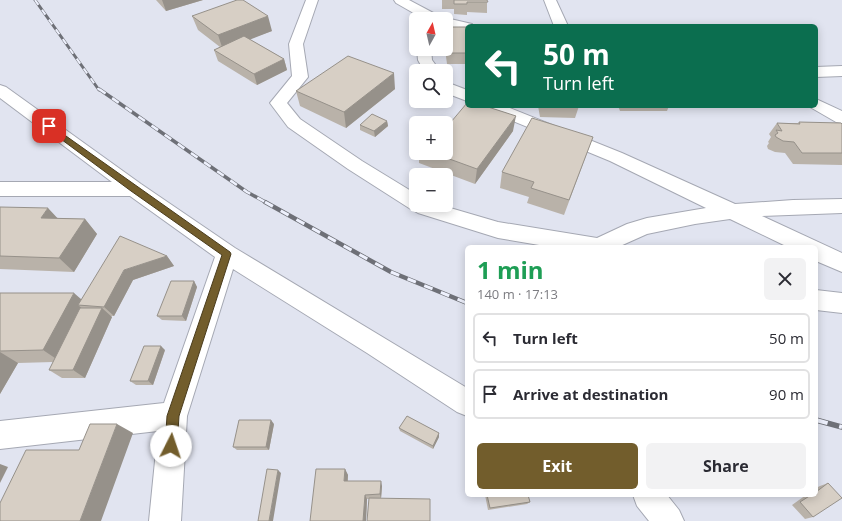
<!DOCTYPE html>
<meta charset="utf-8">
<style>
body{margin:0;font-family:"Open Sans",sans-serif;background:#f2f2f3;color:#2b2b33;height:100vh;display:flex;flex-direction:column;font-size:15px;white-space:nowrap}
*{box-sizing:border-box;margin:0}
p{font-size:13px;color:#7c7c81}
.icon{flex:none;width:22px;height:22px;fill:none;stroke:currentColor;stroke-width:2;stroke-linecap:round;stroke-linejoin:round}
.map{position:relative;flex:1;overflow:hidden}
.drawer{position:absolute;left:465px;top:245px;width:353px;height:252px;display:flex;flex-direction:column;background:#fff;border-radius:6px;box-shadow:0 2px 10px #0003}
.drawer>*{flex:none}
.hud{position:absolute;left:465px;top:24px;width:353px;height:84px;border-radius:6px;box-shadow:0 2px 10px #0003;background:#0b6e4f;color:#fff;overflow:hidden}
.needle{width:26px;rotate:8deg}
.fabs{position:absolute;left:409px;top:12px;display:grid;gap:8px}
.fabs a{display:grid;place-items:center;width:44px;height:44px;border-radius:6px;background:#fff;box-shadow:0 2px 10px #0003;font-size:20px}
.pin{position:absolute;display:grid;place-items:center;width:34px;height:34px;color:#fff;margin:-17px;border-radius:8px;box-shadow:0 2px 6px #0006}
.me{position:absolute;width:44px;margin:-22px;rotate:4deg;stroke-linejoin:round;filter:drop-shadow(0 0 3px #0008)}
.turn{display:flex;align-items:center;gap:14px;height:84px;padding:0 12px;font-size:18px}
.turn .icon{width:52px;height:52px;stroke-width:2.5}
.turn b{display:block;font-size:28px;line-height:34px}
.round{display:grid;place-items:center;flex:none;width:42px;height:42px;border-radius:6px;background:#f2f2f3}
.summary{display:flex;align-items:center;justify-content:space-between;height:68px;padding:0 12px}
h1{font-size:24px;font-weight:700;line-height:30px;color:#1e9e55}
.action{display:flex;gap:8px;margin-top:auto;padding:8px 12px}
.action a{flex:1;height:46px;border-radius:6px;background:#725d2c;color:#fff;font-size:16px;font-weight:700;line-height:46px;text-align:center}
.action a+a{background:#f2f2f3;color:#2b2b33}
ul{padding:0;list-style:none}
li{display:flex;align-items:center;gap:12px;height:50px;margin:0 8px 6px;padding:0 4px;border:2px solid #e1e1e2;border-radius:6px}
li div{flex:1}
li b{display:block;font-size:15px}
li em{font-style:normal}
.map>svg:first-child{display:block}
</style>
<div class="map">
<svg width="842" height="521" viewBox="0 0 842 521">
<rect width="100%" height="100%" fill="#e1e4f0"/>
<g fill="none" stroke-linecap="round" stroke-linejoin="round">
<g stroke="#a5a8b3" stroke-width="2">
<path id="minor" d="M306,0h12l-15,44 5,33 -21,26 13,16 62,42 54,33v11h24l58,17 99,16 30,-14 20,-6 59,-10 -96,-47 -126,-52 -2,-3h23l117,47 113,51 58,-4 49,-1v14l-80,3 80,37v19l-26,-11v-14h-28l-58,-28 -35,5 -48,10 -29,13h-67l-53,-9 -80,-25 -9,-5 -61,-39 -60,-42 -18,-24 22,-27 -3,-32z
M394,0h15l30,16 2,3h-17l-28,-16z
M544,0h12l12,26h-14z
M446,18l26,6 1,2h-6v5l-21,-5v-7h-4z
M417,49h14l1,11 8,11h-16l-6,-11z
M842,66v10l-26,1v-10z
M446,82l21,8v11l-21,-8z
M0,85l6,2 135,97 94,64 232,140v28l-10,-4 -90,-59 -134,-84 -46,147 -6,105h-32l9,-90 -158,18v-28l164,-18 51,-146 -85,-61h-130v-14h112l-112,-84z
M816,99l26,12v12l-6,-1 -26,-15 -1,-1h7z
M816,290l26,3v20l-26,-3z
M633,495h34l12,15 5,11h-35l-12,-15z"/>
</g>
<use href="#minor" fill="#fff" fill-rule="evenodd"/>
<g stroke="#6e7077" stroke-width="3">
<path id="rail-far3" d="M35,0l64,90"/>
</g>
<g stroke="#6e7077" stroke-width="3.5">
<path id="rail-far2" d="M99,89l148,103 20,11"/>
</g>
<g stroke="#6e7077" stroke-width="4.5">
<path id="rail-far1" d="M265,202l126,70 76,31"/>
</g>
<g stroke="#6e7077" stroke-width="5.5">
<path id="rail" d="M816,420l26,7"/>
</g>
<use href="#rail-far3" stroke="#eef1fd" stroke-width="2" stroke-dasharray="6" stroke-linecap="butt"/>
<use href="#rail-far2" stroke="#eef1fd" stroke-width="2.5" stroke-dasharray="8" stroke-linecap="butt"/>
<use href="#rail-far1" stroke="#eef1fd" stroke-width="3" stroke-dasharray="9" stroke-linecap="butt"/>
<use href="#rail" stroke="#eef1fd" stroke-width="4" stroke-dasharray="12" stroke-linecap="butt"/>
</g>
<path fill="#b9b2a9" d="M156,0h47l-37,11z
M442,0h45v13l-20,-1v3l-13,-1v-5h-12z
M192,16l80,15 -23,8 35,20 3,11 -30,15 -39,-24 -4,-11 6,-3 -22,-17z
M446,27h21v37h-20l-2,-15h1z
M395,89l-49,39 -46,-22 -4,-15z
M538,106h41l-4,12 -35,-1z
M618,106h51l-2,5h-47z
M387,121l1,5 -13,11 -15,-7v-5z
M451,122l62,9 -38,53 -56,-21v-10h27z
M799,122l43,2v41l-49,-1 -8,-11 -10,-1 -7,-3 -1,-3 2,-3 -1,-1 3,-5 -2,-3 8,-11h21z
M593,137l-29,78 -37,-12 2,-6 -29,-9 2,-16z
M0,207l58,11 27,1 12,15 -23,38 -74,-3z
M167,256l7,10 -41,14 -19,36h-3l1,1 -27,61h-23l-13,-8 4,-8 -35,1 -18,31v-101l82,6z
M194,281l3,6 -11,34 -24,-1 -5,-4z
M165,350l-12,35h-17l-6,-4z
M274,424l-5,26h-32l-4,-3z
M399,428l40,5v4l-6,12 -33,-18z
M345,469l3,6v6l34,5 -1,12 -14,1 -1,22h-56z
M828,483l-15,34 -8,2 -13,-14 14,-10h10v-7l4,-2z
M485,495h43l2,7 -3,2 -39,6z"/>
<path fill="#96918a" d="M162,0h41l-37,11z
M268,16l4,15 -49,19 -5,-15z
M284,59l3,11 -30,15 -3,-11z
M394,73l1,16 -49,39 -2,-16z
M516,116l-3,15 -38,53 2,-15z
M387,121l1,5 -13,11 -1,-6z
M48,208l14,15 -21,-5z
M85,219l12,15 -23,38 -15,-14z
M167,256l7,10 -41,14 -19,36 -10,-9 20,-37z
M194,281l3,6 -11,34 -4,-5z
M74,293l15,13 -11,-1 8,7 -25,50 -18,-12z
M102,308l10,9 -27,61 -12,-8z
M161,346l4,4 -12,35 -5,-4z
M0,352l18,11 -18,31z
M271,420l3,4 -5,26 -3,-3z
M117,424l16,9 -32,88h-21z
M439,433v4l-6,12v-3z
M0,464l8,3 -8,16z
M345,469l3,6 -1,11 -3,-5z
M278,470l3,3 -8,48h-4z
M381,481l1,5 -1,13 -1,-5z
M365,495l2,4 -1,22h-3z"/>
<path fill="#d7cfc5" stroke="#96918a" d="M237,0h6l25,16 -50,19 -26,-19z
M454,0h33l1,2h-21v2h-13z
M446,27h21v26h-20l-1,-10h3v-4h-3z
M244,36l40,23 -30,15 -40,-24z
M348,56l46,17 -50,39 -48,-21z
M467,103v3h18l31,10 -39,53 -44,-16h13v-30h-6l3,-3 8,2z
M372,114l15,7 -13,10 -14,-6z
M532,118l61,19 -24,63 -38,-12 3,-6 -32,-10z
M799,122l42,1 1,1v29h-40l-8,-11 -11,-1 -7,-4 -1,-2 3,-2 -2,-3 6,1 -5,-8 23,1z
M0,207l48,1 -7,10 44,1 -26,39 -59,-2z
M120,236l47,20 -43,14 -20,37 -26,-2z
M171,281h23l-12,35h-25z
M0,293h74l-31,57 -43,1z
M80,308h22l-29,62h-24z
M144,346h17l-13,35h-18z
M407,416l32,17 -6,13 -34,-18z
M239,420h32l-5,27h-33z
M90,424h27l-37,97h-80v-18l26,-53h53z
M267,469l11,1 -9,51h-11z
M316,469h29l-1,12h37l-1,13 -15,1 -2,26h-53z
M828,483l14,15 -29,19 -13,-15 11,-7h5v-3z
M487,495h41l2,7 -40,6z
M369,498l61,1v22h-63z"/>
<path fill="#725d2c" stroke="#4a3c1d" d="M49,124l181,128 1,2 -52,162 -2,30 -2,4 -4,2 -4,-2 -2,-4 2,-30 55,-161 -91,-64 -85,-63v-3z"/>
</svg>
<div class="fabs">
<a><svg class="needle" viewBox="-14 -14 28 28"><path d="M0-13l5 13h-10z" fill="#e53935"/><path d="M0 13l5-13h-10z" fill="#7c7c81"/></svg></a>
<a><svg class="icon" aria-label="search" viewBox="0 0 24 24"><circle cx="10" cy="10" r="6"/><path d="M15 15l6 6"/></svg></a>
<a>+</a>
<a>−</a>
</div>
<div class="pin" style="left:49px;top:126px;background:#d93025"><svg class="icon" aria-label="arrive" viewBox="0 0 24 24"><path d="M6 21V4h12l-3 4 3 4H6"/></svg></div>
<svg class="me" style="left:171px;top:446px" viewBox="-20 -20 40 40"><circle r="19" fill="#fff"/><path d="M0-13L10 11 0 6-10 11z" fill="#725d2c"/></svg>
<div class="hud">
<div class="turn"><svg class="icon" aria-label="left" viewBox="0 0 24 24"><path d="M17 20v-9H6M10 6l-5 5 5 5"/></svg><div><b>50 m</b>Turn left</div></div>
</div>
<section class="drawer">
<div class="summary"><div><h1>1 min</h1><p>140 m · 17:13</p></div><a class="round"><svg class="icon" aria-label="close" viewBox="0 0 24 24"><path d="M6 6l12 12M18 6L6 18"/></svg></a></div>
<ul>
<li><svg class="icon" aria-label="left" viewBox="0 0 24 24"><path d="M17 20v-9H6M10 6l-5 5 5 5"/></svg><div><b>Turn left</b></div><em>50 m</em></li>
<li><svg class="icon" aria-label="arrive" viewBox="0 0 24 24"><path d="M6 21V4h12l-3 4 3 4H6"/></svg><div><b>Arrive at destination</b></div><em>90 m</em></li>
</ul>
<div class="action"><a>Exit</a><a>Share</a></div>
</section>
</div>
